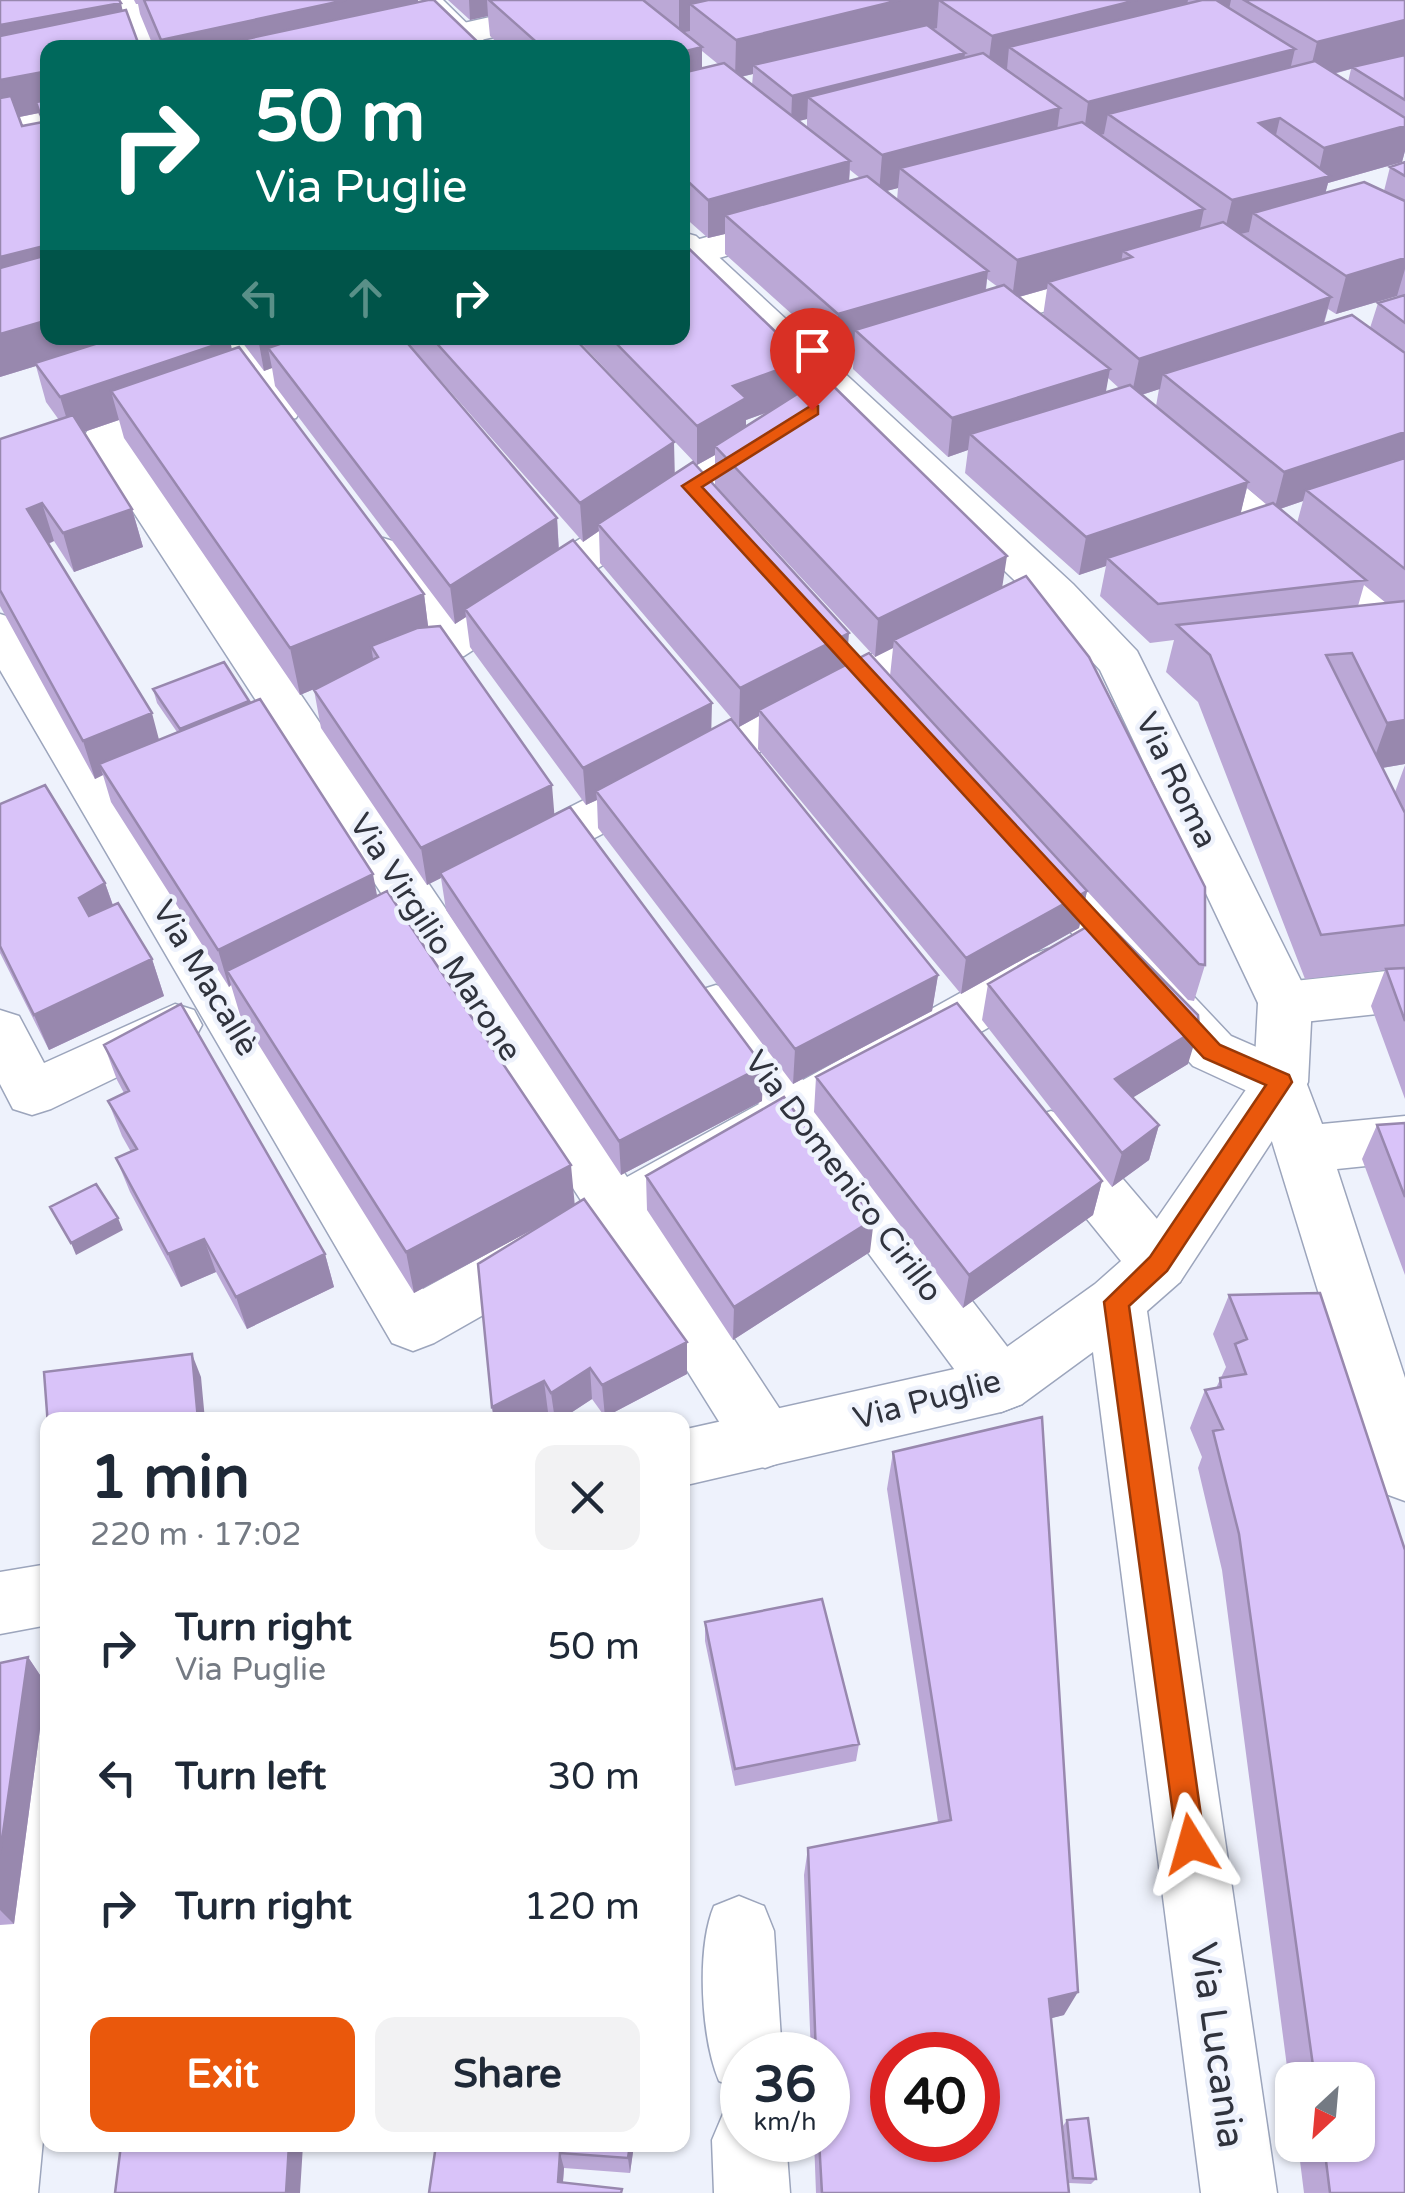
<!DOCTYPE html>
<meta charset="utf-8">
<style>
body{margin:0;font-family:"Varela Round",sans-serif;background:#f2f2f3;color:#1f2937;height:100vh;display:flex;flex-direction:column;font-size:38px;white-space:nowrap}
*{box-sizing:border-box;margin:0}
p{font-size:32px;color:#747a83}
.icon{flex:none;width:55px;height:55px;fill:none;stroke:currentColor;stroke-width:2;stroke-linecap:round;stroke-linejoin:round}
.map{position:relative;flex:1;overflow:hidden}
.drawer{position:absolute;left:40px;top:1412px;width:650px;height:740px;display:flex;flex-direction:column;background:#fff;border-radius:20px;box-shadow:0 2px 8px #0004}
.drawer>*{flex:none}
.guide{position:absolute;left:40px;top:40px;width:650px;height:305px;border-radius:20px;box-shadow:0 2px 8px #0004;background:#00695c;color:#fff;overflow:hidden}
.needle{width:65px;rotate:206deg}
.controls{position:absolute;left:1275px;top:2062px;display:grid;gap:20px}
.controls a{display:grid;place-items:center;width:100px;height:100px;border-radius:20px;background:#fff;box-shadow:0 2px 8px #0004;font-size:50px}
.speed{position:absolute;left:720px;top:2032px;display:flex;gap:20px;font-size:50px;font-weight:700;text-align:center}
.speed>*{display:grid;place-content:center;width:130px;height:130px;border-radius:50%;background:#fff;box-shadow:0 2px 8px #0004;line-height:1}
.speed small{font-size:25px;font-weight:400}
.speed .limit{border:15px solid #d22;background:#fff;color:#111}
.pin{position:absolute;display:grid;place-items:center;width:85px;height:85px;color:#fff;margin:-102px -42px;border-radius:50% 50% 50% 0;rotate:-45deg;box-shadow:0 0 10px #0007}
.pin .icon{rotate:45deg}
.me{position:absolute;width:110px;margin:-55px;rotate:352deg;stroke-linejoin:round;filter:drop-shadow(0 0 8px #0008)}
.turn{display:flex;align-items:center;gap:35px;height:210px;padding:0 50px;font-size:45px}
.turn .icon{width:130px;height:130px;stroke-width:2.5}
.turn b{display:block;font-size:70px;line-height:85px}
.lanes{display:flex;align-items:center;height:95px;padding:0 50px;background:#0003;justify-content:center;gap:50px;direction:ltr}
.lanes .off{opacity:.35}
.round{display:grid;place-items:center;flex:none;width:105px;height:105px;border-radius:20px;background:#f2f2f3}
.overview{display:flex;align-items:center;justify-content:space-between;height:170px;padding:0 50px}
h1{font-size:60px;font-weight:700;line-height:75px}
.primary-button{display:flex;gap:20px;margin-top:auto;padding:20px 50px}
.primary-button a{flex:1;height:115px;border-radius:20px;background:#ea580c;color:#fff;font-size:40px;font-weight:700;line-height:115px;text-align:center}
.primary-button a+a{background:#f2f2f3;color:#1f2937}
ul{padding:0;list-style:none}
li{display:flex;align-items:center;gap:30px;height:130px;padding:0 50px}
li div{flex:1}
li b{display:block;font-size:38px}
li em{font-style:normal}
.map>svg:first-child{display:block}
</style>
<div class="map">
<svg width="1405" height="2193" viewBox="0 0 1405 2193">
<rect width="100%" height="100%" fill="#eef2fc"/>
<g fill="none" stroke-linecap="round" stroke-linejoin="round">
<g stroke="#9ca5bc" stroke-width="3">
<path id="minor" d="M106,0h34l21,48h-35z
M566,0h64l-5,7 -179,41h-67l5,-7z
M48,107v22l-48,9v-22z
M798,211l14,4 5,8 -5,8 -117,34 -13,-3v-18z
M1115,268l14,4 6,8 -6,8 -122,34 -14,-3 -6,-9 6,-9z
M207,338h41l21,27 82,-27h58l-6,9 -117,40 16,22 -6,9c-23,6 -30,0 -44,-19l-122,43 497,735 132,-73 -62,-83 -8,-15 8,-15 19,-6 19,6 68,89 226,-125 19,-6 19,6 7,14 -7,14 -236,134 191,249 9,19 -9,19 -21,8 -21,-8 -193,-261 -133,75 133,202 9,20 -9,20 -22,8 -22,-8 -135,-216 -174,99 -21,8 -21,-8 -392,-673v-56l16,5 407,670 159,-87 -498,-766 6,-9 145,-50z
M780,417l15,4 6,9 -6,9 -331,217 -16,5 -16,-5 -71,-103 6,-10 16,-5 16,5 55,76 311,-198z
M1184,445l15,4 206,167v41l-16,-5 -220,-183 -6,-10 6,-10z
M961,612l16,5 7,11 -7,11 -442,230 -18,6 -18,-6 -7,-13 7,-13 446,-226z
M1031,837l18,6 182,193 69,30 22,58 83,-8v46l-68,7 68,209v123l-22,-8 -9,-20 -116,-377 -65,-30 -180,-197 -7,-13 7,-13z
M1405,969v42l-120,13 -19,-6 -8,-15 8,-15 19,-6z
M175,1004l19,6 8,15 -8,15 -143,69 -19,6 -19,-6 -13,-25v-74l19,6 25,47z
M1051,1111l20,7 109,128 8,18 -8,18 -21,7 -21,-7 -107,-132 -8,-16 8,-16z
M48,1682v405l-10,106h-38v-345l15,-134 9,-23z
M739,1896l25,10 10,25 8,124h-40v36l-23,-10c-18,-43 -23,-132 -5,-175z
M742,2105v35h44l4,53h-76l-2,-53 11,-26z"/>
</g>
<g stroke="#9ca5bc" stroke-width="3">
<path id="tertiary" d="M406,0h37l49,48h-38z
M682,232l14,4 377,348 64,67 175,352 -4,79 -8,16 -120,184 -33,29 130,882h-76l-108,-841 -71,52 -21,8 -319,74v-56l304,-68 109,-78 43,-38 116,-168 4,-75 -158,-333 -59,-64 -237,-229 -122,-112z
M48,1564v61l-48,9v-62z"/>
</g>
<use href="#minor" fill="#fff" fill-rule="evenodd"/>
<use href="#tertiary" fill="#fff" fill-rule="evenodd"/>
</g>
<path fill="#bba8d6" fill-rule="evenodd" d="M0,0l48,48v290h47l2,5 135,7 192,244 4,33 126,188 209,251 -1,35 -141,74 -175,-265 -5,-32 -14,7 -106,-157 -7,-38 7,-4 -21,9 -176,-257 -5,-18 -35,12 48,77 11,38 -69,25 -20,-31 -5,3 110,196 18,-8 -20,-29 -4,-14 97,14 127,192 197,309 113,170 -82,43 -13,-18 -32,21h-7l-5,-8 -16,8h-38l-2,-13 49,-182 -127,68 -174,-278 -9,-30 -2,2 -118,-185 -8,-27 -8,4 -95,-173v-167l59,-19 -13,-18 -10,-36 -36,11zM39,113l2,10 -19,3 -3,-9z
M134,0h284v2l66,46h-330l-14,-34 -2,-10h-2z
M448,0h957v151l-3,11 -74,21 -3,10 59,-2 6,-24 15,-5v602l-23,4 13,24 10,-27v334l-34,-93 14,-36 -80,9 -107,-277 -32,-30 8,-32 -24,3 -50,-47 6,-30 -27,9 -114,-102 3,-23 -20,7 -95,-88 1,-22 -19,6 -110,-99v-20l-17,4 -26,-23v-167h-179l-13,-12 -2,-20 -18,4zM702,51l16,13 -16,4zM1351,69l-3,13 -14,-8zM753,74l-1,11 -11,-8zM807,119v8l-8,-6zM850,170l10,8 -11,3zM898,188l-1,12 -11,-9zM987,279l11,8 -12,4zM1047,289l-4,27 -24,-19zM1397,296l1,1 -20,6 -8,25 -46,-4 4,-15 8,5zM1108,378l11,10 -14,4zM1159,389l-3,17 -14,-11zM1247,488l20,17 -27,9zM1303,501l-6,22 -17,-14zM1364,585l22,18 -28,3z
M239,338h335l101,136 172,191 43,11 3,-28 -18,9 -160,-172v-30l-18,10 -121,-127h106l122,52 198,197 203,378 -11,36 -6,-1 -101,-109 -8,37 -118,66 -203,-245 1,-33 -20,11 -139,-164 -1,-32 -16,11 -163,-185 137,161 2,31 152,180 227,246 -6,36 -139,73 -195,-256 -1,-28 -11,5 -116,-158 -4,-30 -11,7 -180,-238 -3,-18 -8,3zM771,411l-25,16v-7z
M0,804l105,79 8,22 39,54 12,37 -115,54 -49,-97z
M988,984l200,80 -55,33 26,28 -10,35 -37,27 -130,-167z
M104,1045l221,209 9,33 -87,42 -31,-57 -35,15 -51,-95 -14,-34 15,-6 -9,-16 -14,-35 16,-8 -7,-13z
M816,1077l286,104 -9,34 -130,93 -149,-196z
M1405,1123v152l-43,-116 15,-34z
M646,1176l224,76 -137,88 -86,-130z
M1229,1295l176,255v643h-101l-6,-48h60v-65h-66v25l-70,-535 -24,-102 4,-11 -12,-29 15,-38 11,-2 10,-21 -13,-33z
M893,1452l171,563 -13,3 18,175h-253l-2,-53h14v-85h-17l-7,-180 4,-27 130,-26 -51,-333z
M705,1622l154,122 -3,17 -121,25 -30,-145z
M28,1657l18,27 -32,240 -14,1v-262z
M1067,2120l29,59 -5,5 -22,-1 -6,-57z
M436,2145h198l-4,28 -66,-5 -1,15 -134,10z"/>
<path fill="#9888ae" d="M346,0h72l4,31 -76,17h-183l-2,-8z
M469,0h18l1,16 -18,4z
M679,0h146l-135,4v27l-11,2z
M900,0h148h-109l-2,28 -176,44 -8,-7v9l-18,4 1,-38z
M1137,0h51l-5,24 -174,23 -2,22 -20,5 5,-38z
M1213,0h18l-3,14z
M121,3l8,37 -129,11v-26z
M1405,20v35l-97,25 9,-38z
M702,47v38l-20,5v-38z
M1295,49l-9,38 -178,27 -4,20 -21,6 5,-38z
M965,53l-3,27 -154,17 -1,22 -16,4 1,-27z
M48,71v40l-12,-9 3,11 -39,8v-41z
M1060,108l-5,38 -155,22 -2,20 -19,5 3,-38z
M48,112v29h-1l-7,-27z
M1280,118l-9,38 -12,-33z
M1405,126v25l-3,11 -74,21 -8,31 -67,-1 -4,19 -26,6 9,-38 85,-21 7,-31z
M850,161l-2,39 -123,15v19l-17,4v-38z
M1204,209l-8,38 -64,10 -9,-6 -3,18 -72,13 -1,7 -35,10 5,-39z
M48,245v42l-48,11v-41z
M1405,258v11l-8,27 -61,18 10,-38z
M988,271l-5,38 -128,21 -1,17 -19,6 3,-39z
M1331,297l-11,39 -157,38 -3,15 -29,9 8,-39z
M48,320v18h47l3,9 -98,30v-43z
M258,338h102l-92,10 4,20 -8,3z
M230,340l8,39 -127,12 8,29 -47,16 -12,-39z
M805,360l-1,39 -58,21v17l-31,9v9l-18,10v-39l36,-40z
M1110,369l-7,39 -133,26 -2,16 -20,7 4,-39z
M1405,432v35l-99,23 -3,11 -29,10 10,-39z
M674,442l1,39 -77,43 1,7 -16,11 -3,-39z
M1248,482l-9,39 -132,37 -1,8 -27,9 7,-38z
M42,503l12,38 -15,6 -12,-38z
M132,509l11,38 -69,25 -11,-39z
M557,518l2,38 -94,53 1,8 -11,7 -5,-38z
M1007,556l-6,39 -107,45 -1,8 -18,9 3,-38z
M424,594l6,47 -52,16 -7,-11 3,18 -74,31 -10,-47z
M849,633l-3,38 -87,39v6l-20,11 1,-39z
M249,701l4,14 -69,28 -4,-14z
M712,703l-1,38 -115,50 1,9 -11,5 -3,-37z
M152,713l10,38 -63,13 4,11 -8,4 -12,-38z
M1405,720v44l-35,6 17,-47z
M552,785l3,37 -115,51 1,5 -14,7 -6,-37z
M373,874l7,37 -153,60 4,14 -2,2 -11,-37z
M105,883l13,37 -26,15 -13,-37z
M1087,891l-8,37 -118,66 5,-36z
M152,959l12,37 -115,54 -15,-35z
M938,975l-6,36 -139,73 2,-35z
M1199,1028l-11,36 -82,50 9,-35z
M763,1066l-1,35 -141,74 -2,-34z
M1159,1125l-10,35 -37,27 10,-34z
M571,1165l4,42 -161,86 -8,-41z
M1102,1181l-9,34 -130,93 6,-33z
M118,1218l5,12 -47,25 -5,-12z
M874,1219l-4,33 -137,88 1,-33z
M204,1239l12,33 -35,15 -13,-33z
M325,1254l9,33 -87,42 -11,-32z
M687,1342v32l-82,43 -3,-32z
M192,1354l9,23 4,43h-7z
M590,1368l2,31 -32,21h-5l-4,-27z
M544,1381l4,31 -16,8h-38l-2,-13z
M28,1657l18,27 -32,240 -14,-14v-56z
M1078,1992l-14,23 -27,7 12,-23z
M289,2145h14l-3,48h-14z
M630,2145h4l-4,28 -2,-15z
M560,2153l4,15 -2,25 -4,-11z"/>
<path fill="#d9c3f9" stroke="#9888ae" stroke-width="2.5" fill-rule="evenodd" d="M0,0h119l2,3 -121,22z
M144,0h202l-185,40z
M428,0h6l50,48h-110l-2,-2 -9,2h-159z
M489,0h154l59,47 -20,5v-4h-139z
M708,0h192l-164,40 -46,-36z
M939,0h198l-145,36z
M1202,0h14l79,49 -207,53 -79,-55z
M1244,0h161v20l-88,22z
M126,10l14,38h-92v23l-48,9v-44z
M927,25l38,28 -173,43 -39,-31z
M983,53l77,55 -178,47 -74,-58z
M1405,55v45l-53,-33z
M1315,61l90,57v8l-81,22 -44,-30 -21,5 71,53 -98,24 -124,-86z
M724,63l126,98 -142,39 -26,-24v-103z
M11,96l11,30 26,-5v88l-6,1 6,11v24l-48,12v-159z
M48,100v12l-8,2 -4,-12z
M1082,122l122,87 -187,51 -117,-92z
M1405,162v14l-15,-9z
M867,176l121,95 -150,43 -113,-99z
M1364,182l41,19v57l-59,18 -93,-63z
M1223,222l108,75 -192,62 -91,-77 84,-25 -9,-6z
M682,242l123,118 -72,26 13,12 -49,28 -86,-88h71z
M47,255l1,65 -48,14v-66z
M1004,285l106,84 -158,49 -97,-88z
M1405,295v28l-27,-20z
M1352,315l53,38v79l-121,40 -121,-98z
M114,338h113l3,2 -170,57 -25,-34z
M297,338h106l154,180 -107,68 -182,-238z
M432,338h142l100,104 -94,61z
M239,347l185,247 -134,54 -179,-257z
M824,377l183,179 -129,63 -163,-173z
M1130,385l118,97 -162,55 -116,-103z
M73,415l59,94 -69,24 -21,-30 -15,6 125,204 -69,28 -83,-151v-151z
M1405,458v111l-99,-79z
M693,462l156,171 -109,55 -142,-164z
M1273,503l93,77 -208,24 -51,-46z
M573,540l139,163 -129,65 -118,-159z
M1026,576l63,81 116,230v78l-6,-1 -305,-324z
M1405,601v119l-18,3 -35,-70 -26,2 79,158v112l-84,10 -111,-280 -33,-30z
M440,626l112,159 -131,63 -107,-158 64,-33 -7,-11 46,-18z
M869,653l218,238 -121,67 -207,-248z
M224,662l25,39 -69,28 -27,-40z
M260,699l113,175 -155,76 -119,-186z
M731,719l207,256 -143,74 -199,-258z
M45,785l60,98 -26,15 10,18 29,-13 34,56 -118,56 -34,-69v-142z
M570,807l193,259 -144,75 -179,-268z
M387,891l184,274 -165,87 -179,-281z
M1102,918l96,97 1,13 -84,51 44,46 -37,28 -134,-169z
M1405,968v53l-19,-52z
M957,1003l145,178 -133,94 -153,-198z
M181,1004l144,250 -89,43 -32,-58 -36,15 -52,-96 21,-9 -29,-48 21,-10 -25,-46z
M784,1097l90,122 -140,88 -88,-131z
M1405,1123v74l-28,-72z
M96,1184l22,34 -47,25 -21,-36z
M584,1199l103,143 -85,43 -12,-17 -39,25 -7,-12 -52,26 -14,-143z
M1320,1293l85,257v643h-75l-6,-48h34v-65h-43l-76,-546 -26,-103 10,-2 -18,-39 16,-3 -1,-9 26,-4 -11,-30 12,-5 -18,-44z
M192,1354l6,66h-150v6l-4,-54z
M1042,1417l36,575 -29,7 20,194h-247l-3,-53h9v-85h-12l-8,-207 143,-28 -58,-368zM892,2055h86v85h-86z
M822,1599l37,145 -124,25 -30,-147z
M28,1657l-28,197v-191z
M1088,2118l8,61 -23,-1 -6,-58z
M121,2145h168l-3,48h-171z
M436,2145h194l-2,13 -68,-5 -2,29 64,7 -1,4h-192z"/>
<path fill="#ea580c" stroke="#983908" stroke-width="2.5" d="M812,405l6,1v8l-116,73 518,558 69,30 3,7 -125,189 -38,35 76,538 -4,10 -10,5 -10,-5 -4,-10 -73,-542 46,-45 116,-172 -62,-27 -522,-572z"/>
<g text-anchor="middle" stroke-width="9" stroke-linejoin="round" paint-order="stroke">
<g font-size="32" fill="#30333d" stroke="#eef2fc">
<text transform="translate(1177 780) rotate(64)" y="11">Via Roma</text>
<text transform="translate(436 937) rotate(57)" y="11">Via Virgilio Marone</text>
<text transform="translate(206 978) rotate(59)" y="11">Via Macallè</text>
<text transform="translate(844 1176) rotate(53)" y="11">Via Domenico Cirillo</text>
<text transform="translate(927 1399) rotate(-15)" y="11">Via Puglie</text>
</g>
<g font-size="38" fill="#30333d" stroke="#eef2fc">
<text transform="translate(1218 2045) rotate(82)" y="13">Via Lucania</text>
</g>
</g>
</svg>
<div class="controls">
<a><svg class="needle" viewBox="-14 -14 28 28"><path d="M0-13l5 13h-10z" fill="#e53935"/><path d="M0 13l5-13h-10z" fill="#747a83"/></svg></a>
</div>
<div class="speed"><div>36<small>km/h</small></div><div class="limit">40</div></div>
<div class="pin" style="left:812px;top:410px;background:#d93025"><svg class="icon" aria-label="arrive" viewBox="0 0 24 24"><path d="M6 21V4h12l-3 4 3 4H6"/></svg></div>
<svg class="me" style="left:1191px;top:1844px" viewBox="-20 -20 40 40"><path d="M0-17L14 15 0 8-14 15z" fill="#ea580c" stroke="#fff" stroke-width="4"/></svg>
<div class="guide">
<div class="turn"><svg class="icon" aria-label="right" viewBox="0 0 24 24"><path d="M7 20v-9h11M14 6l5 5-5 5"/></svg><div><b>50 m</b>Via Puglie</div></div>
<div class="lanes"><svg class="icon off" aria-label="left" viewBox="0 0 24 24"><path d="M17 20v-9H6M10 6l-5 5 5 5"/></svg><svg class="icon off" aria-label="ahead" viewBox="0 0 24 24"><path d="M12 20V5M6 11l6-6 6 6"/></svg><svg class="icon" aria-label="right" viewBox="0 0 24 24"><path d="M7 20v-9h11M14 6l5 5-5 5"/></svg></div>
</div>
<section class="drawer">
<div class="overview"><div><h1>1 min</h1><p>220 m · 17:02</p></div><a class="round"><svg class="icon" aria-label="close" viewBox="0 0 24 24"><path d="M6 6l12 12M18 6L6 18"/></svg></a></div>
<ul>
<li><svg class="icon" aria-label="right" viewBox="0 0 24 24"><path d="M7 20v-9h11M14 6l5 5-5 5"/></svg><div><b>Turn right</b><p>Via Puglie</p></div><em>50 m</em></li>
<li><svg class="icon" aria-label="left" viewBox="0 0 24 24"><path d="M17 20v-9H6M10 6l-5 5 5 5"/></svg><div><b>Turn left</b></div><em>30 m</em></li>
<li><svg class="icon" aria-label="right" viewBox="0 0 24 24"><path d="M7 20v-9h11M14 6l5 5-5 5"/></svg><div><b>Turn right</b></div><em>120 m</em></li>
</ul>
<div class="primary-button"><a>Exit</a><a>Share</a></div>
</section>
</div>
